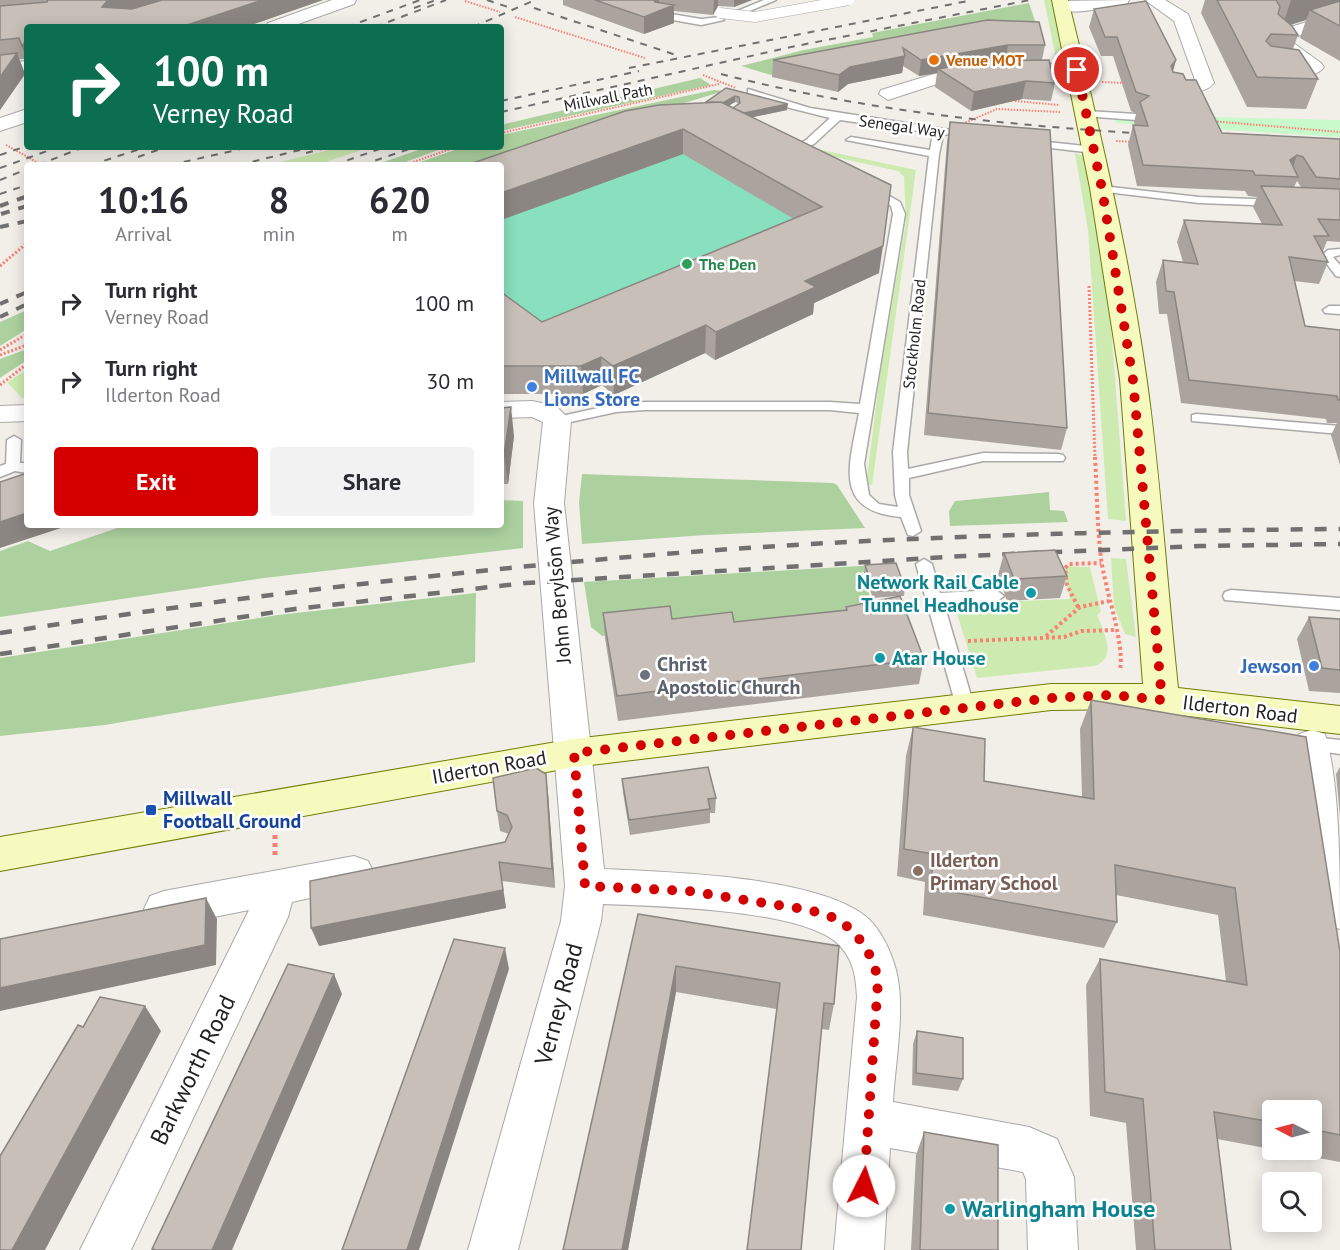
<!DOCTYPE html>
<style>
body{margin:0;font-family:"PT Sans",sans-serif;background:#f2f2f3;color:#2b2b33;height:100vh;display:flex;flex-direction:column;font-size:22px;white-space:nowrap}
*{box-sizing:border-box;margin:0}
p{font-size:20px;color:#7c7c81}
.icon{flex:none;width:33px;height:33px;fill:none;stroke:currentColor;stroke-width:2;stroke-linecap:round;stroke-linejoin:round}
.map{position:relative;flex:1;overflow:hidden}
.panel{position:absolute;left:24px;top:162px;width:480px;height:366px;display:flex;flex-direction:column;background:#fff;border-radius:6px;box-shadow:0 3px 15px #0003}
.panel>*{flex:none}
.guide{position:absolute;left:24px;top:24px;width:480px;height:126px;border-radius:6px;box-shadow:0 3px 15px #0003;background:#0b6e4f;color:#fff;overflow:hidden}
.needle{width:39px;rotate:276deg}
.controls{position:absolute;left:1262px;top:1100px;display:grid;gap:12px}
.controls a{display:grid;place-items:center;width:60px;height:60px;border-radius:6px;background:#fff;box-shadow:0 3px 15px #0003;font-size:30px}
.pin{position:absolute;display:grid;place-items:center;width:51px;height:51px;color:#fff;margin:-26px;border:3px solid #fff;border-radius:50%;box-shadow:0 2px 6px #0007}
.me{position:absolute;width:66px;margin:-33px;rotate:4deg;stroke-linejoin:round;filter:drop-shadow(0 0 4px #0008)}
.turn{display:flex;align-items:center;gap:21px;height:126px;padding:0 30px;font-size:27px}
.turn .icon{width:78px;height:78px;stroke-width:2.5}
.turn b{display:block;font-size:42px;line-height:51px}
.eta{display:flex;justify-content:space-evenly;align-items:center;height:102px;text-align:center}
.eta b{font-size:36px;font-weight:800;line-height:42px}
.action{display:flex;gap:12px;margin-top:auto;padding:12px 30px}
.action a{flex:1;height:69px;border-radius:6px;background:#d40000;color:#fff;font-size:24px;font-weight:800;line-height:69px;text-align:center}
.action a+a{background:#f2f2f3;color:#2b2b33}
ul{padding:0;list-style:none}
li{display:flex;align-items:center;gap:18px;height:78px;padding:0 30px}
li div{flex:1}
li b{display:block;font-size:22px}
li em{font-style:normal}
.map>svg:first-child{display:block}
</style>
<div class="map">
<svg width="1340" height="1250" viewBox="0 0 1340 1250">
<rect width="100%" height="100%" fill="#f2efe9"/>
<path fill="#cdebb0" d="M1044,0h7l14,61 -8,2z
M342,147h28l-53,18h-49z
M817,149l99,21 -44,315h-6l15,-118 25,-145 -2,-45 -6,-6 -77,-17z
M1075,153l11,4 24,156 16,208 -18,-2 -20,-289z
M27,370v28h-5l-15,-16z
M1111,558l15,1 10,78 -11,-3 -11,-27z
M1063,566l27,1 11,45 -4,3c7,17 21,44 -3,51l-117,12 -23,-74 116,-5z"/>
<path fill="#add19e" d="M1029,3l8,24 -151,23 -115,25 -30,-9 63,-16 69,-13 -1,-4z
M700,78l11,7 -210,46v-6z
M714,90l10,1 -244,74h-68l51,-18h38v-12z
M427,147h20l-50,18h-22z
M27,310v19l-27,17v-24z
M27,349v11l-27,18v-19z
M582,474l251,9 4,2 28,43 -160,7 -123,9 -3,-42z
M1049,492l1,18 14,1 4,11 -118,4 -1,-15 6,-10z
M501,500l22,1v47l-259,30 -264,39v-66l28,-10 22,10 76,-26h375z
M877,565l-1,6 -14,1 9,28 6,7 -275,29 -11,-9 -7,-45z
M476,593l-1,69 -370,63 -105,11v-78l278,-43z"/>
<path fill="#c8facc" d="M1113,111l57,5 170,4v17l-224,-14z"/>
<path fill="#88e0be" d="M673,129l205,144 -75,35 10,6 -98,46 -10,-7 -91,42 -12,-10 -19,9h-82v-214z"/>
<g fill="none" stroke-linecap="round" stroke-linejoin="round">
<g stroke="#a9a9a9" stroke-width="3">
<path id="lane" d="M764,0h12l-34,14 -7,-2z
M659,12l42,7 19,-2 4,3 -23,5 -45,-8z
M748,89l62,19 141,22v4l-8,1 -4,19 -32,298 1,17 75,-16 75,1 5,1 2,3 -2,3h-80l-74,17v17l12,36 -8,5 -5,-1 -7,-18c-70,-6 -51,-54 -42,-104l-29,-3h-185l-29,2 -59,13 -5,-1v-6l5,-1 59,-13 29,-2h185l30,2 33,-190 -2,-8 -25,-16 -1,-2 5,-3 30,17 5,12 -41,250 5,31 10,9 19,3 -3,-12 -2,-43 36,-296 -83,-16 5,-3 79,13 3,-17 -93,-13 -26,24 -18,9 -5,-3 1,-2 14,-8 24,-22 -72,-18 -10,-7z
M1087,111l49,3 5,3 -5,3 -52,-4 -2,-2z
M1029,140l65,7 5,3 -5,3 -69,-8 -1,-2z
M1102,186l97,11 79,3 5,3 -5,3 -79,-3 -101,-12 -1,-2z
M1340,249v6l-7,2 7,8v12l-4,-1 -15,-20 7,-6z
M1329,306h11v8l-15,-1 -2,-3z
M1197,414l143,12v8l-148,-13v-6z
M14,436l7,4 -1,23h7v10l-12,-2 -15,6v-11l6,-2 1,-24z
M924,559l8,5 8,29 56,-3 8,6 -8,6 -52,2 30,102 -3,5h-12l-3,-5 -40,-142z
M1231,590l109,8v12l-115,-10 -2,-4 2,-4z
M1312,737l28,3v14l-34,-5 -3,-5 3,-5z"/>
</g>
<g stroke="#a9a9a9" stroke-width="2">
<path id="street" d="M332,0h24l-2,4 -64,23h-25l3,-4z
M1129,0l-2,4c-15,3 -65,14 -74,2l8,-5z
M1145,0h20l23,14 26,69c-9,12 -31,10 -45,7l-2,-4 2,-4 26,-2 -21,-59z
M1340,12v11l-52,16 33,24 3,4c-12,16 -46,10 -63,6l-3,-4 3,-4 41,1 -29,-21 -3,-4 4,-9z
M27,61v10l-27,4v-12z
M1005,64h72l9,6 -9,6 -96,1 -44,7 -49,16 -9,-6 2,-4 53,-16z
M27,109v13l-27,9v-13z
M532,401l24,5 15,15 -7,82 40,366c66,3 208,7 260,46 16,12 27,36 32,55 10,38 -1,93 -3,132l136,25 28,12 17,38 4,73h-50l-2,-71 -3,-7 -133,-24 -6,102h-50l23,-253c-1,-21 -4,-39 -20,-54 -38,-34 -182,-37 -234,-39l-2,17 -83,329h-50l93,-329 4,-35 -31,-383 9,-81 -11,-5 -31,1v-16z
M27,405v16l-27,1v-16z
M1312,730l13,4c15,47 15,141 15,195l-14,-5 -6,-13 -26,-167 5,-10z
M354,856l14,5 6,12 -6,12 -76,17 -4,15 -157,333h-51l169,-340 -85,17 -14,-5 -6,-13 6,-13 14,-5z"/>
</g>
<g stroke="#707d05" stroke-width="2">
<path id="secondary" d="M1052,0h16c31,126 61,253 79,382 14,101 20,204 31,306l162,18v28l-210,-25 -79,1 -477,57 -574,104v-34l574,-98 477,-55h92l-23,-305 -30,-191z"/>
</g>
<path stroke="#fa8072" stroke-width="2" stroke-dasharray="1.5 1.5" stroke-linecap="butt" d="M465,1l35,11
M515,17l130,41
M703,75l33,13
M1102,82l23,1
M1015,101l44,4
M1211,121l129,11
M960,125l37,-16 63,3
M501,133l218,-49
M1116,141l17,1
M6,145l36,20
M405,165l51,-18"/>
<path stroke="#fa8072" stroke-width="3" stroke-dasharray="2 2" stroke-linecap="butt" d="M0,266l27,-23
M1089,286l6,172
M0,350l27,-16
M0,355l27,-10
M0,385l27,-21"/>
<path stroke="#fa8072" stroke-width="4" stroke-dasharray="3 3" stroke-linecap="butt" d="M1095,457c2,33 2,68 6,101 4,32 24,85 19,112
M1078,607l-11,-22 -2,-17 4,-4 32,-1
M1046,636l34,-29 29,-6
M968,641l96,-4 17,-6 34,-1"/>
<path stroke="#fa8072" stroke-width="5" stroke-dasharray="4 4" stroke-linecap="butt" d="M275,835v22"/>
<use href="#lane" fill="#fff" fill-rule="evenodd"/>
<use href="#street" fill="#fff" fill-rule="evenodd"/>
<use href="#secondary" fill="#f7fabf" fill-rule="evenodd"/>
<path stroke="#707070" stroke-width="2" stroke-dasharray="7 7" stroke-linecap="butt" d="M487,0l24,8
M414,8l22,-8
M534,8l142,47
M347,27l73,-27
M375,27l71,-27
M473,27l62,-27
M629,68l339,-67
M721,74c141,36 282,51 427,60
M501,101l138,-30
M501,112l290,-65 239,-47
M306,153l23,-6
M0,155l27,-9
M138,157l28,-10
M38,165l46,-18
M91,165l55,-18
M170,165l80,-18
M239,165l73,-18
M334,165l51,-18
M362,165l53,-18
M0,168l58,-21
M0,180l27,-11
M0,194l27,-9
M20,198l7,-2"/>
<path stroke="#707070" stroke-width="4" stroke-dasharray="9 9" stroke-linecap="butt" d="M0,206l25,-9
M1,214l26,-8
M0,227l27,-6
M0,304l27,-12
M0,317l27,-13"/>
<path stroke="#707070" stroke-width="4.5" stroke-dasharray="12 12" stroke-linecap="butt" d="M0,633c221,-34 442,-61 665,-79 224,-18 450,-23 675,-25
M0,654l295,-45 231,-26 438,-27 236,-10 140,-2"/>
<g stroke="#a9a9a9" stroke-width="11" stroke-linecap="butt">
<path id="lane-bridge" d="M720,13l35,4 94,-17"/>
</g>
<use href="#lane-bridge" stroke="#fff" stroke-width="10"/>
</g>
<path fill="#aba49e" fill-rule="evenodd" d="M0,0h323l-78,27h-218v34l-1,-2h-7l6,15 -25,36z
M563,0h189l-18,7 -16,-1 -5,9 -39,-4v12l-30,11 -81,-29z
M1205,0h135v61l-40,-23 6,-18 -15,5 7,10 -5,14 25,30 -12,30 -59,-2 -46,-94z
M1094,9l82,51 -3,12 13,8 36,53 118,6v103l-13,-1 -4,10 5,11 -9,22 -25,-3 11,45 35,4v135l-9,-30 6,-12h-10l-1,-4 -145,-16 -14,-89h-8l-3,-32 7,-22 20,2 -6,-20 7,-22 78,4 -9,-17 4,-10 -9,-1 -3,-5 -108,-5 -9,-41 5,-20h2l-1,-3 2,-8 -5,-3 -18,-55h-12l-12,-29zM1297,181l4,6h-7z
M987,20l58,25 -3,15 13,23 -4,18 -29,-2 -51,12 -36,-24 2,-14 -18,3 -16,-10 -1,7 -54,11 -10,8 -66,-15 1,-17z
M726,88l61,22 -34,7 126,156 -65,30 -1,11 -98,46 -10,-7 -91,42 -12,-10 -19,9h-82v-102l41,30 252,-103 -111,-65 -182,66v-55l205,-63zM735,102l3,1 -5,5 -4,-3z
M950,122l117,306 -6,22 -137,-15 23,-294z
M501,408l13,28 -6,48h-7z
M1004,553l63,23 -7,22 -53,3 -9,-26z
M865,565l40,23 -1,8h-4l24,63 -5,25 -301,37 -13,-83 -2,-25 69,6 62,3 112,-12v-3l52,-11 -25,2 -9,-25z
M1309,617l31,2v74l-31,-2 -12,-52z
M1091,700l249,252v210l-123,-23 14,111h-95l-10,-127 -36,-7 -4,-131 14,-26 126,22 -8,-66 -102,-20 1,27 -13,26 -181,-33 2,-33 -28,-6 9,-120 7,-29 71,54 98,16 -2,-68zM1272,1110h39v39h-39z
M1340,767v49l-4,-42z
M622,779l94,19 -1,15h-5v10l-80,12 -7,-42z
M548,793l7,95 -53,-7 4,27 -187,38 186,-104 4,-8 -9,-3 -3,-20z
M638,914l196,90 -5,26 -7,-1 -46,-20 -100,-17 -48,258h-65z
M917,1031l46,48 -5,12 -46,-6 1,-41z
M924,1132l74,118h-87l5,-95z"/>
<path fill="#8b8681" d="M111,0h67l-65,21 -11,-14 5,-6z
M262,0h61l-78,27h-64z
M654,0h5v10l15,-5v18l-30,11v-17z
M714,0h4v6l-5,9z
M734,0h18l-18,7z
M1291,0h49v8l-30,2 -4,10 -24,7z
M27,39v22l-5,-15z
M1008,45l-3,17 -67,7 -1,4 -18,3 2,-16z
M17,53l8,21 -25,36v-33z
M905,56l-3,17 -54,11 -10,8 1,-17 11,-8z
M1176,60l-6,20 1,-14z
M1026,81l-4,18 -51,12 3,-19z
M735,96v6l-23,14v-7z
M788,104l-1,6 -48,10v-6z
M683,129v25l-182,66v-27z
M1297,155l-7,21v-16z
M883,246l-4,27 -65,30 -1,11 -98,46 1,-28 89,-51z
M706,325l-1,28 -91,42 -1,-29z
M601,357l1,28 -19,9 -2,-28z
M511,407l3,29 -6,48 -4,-29z
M27,513v12h33l1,3 -61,20v-26z
M546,774l2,19 7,95 -3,-19z
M499,862l7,46 -187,38 -8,-18z
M206,898l11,21 -1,46 -216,46v-23z
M505,948l4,21 -90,281h-12z
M676,966v26l-48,258h-6z
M334,974l8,20 -110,256h-20z
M145,1006l16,25 -116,219h-33z"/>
<path fill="#c7bfb8" stroke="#8b8681" stroke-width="1.5" d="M48,0h63l-4,1 -5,6 30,2 30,-9h100l-81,27h-154v12l-5,7 -3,-8 -19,2v-34l47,-4z
M595,0h59l1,2 19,3 -30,12z
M1217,0h59l4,7 -2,7 14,12 6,9 -27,-1 -5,7 5,5 28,4 19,29 -61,-2z
M1146,1l30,59 -5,6 2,6 10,2 3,6h10l26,53 118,6v40l-24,-2 -13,-20 -6,-2 -7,5 8,17 -43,-2 -2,-4 -110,-6 -10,-40 15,1 -8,-24 9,-6 -13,-4 -19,-55h-12l-11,-28z
M1340,1v25l-30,-16z
M987,20l52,2 6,23h-37l-87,15 -18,-12 2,8 -55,11 -11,8 -66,-15z
M17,53l-17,24v-22z
M1049,60l6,23 -29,-2 -52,11 -36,-23 47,-8z
M726,88l62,16 -44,9 -11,-5 7,-5 -1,-6 -4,-1 -12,7 -2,-1h-15z
M721,102l170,83 -8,61 -78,35 11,6 -100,45 -10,-7 -93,41 -12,-9 -20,9h-80v-74l41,30 280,-115 -139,-78 -182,64v-28h-34l158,-54 34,-6z
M950,122l100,8 17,298 -139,-15z
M1261,186l79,3v31l-22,-1 11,17h-15l14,26 -39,-5 16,69 35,4v70h-2l-1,-4 -148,-16 -15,-88 -8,-1 -3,-31 35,4 -14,-44 98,5z
M511,407l-7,48 -3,1v-48z
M27,473v40l-27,9v-40z
M1055,550l12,26 -53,3 -10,-26z
M896,563l9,25 -31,3 -9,-26z
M900,596l24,63 -307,37 -14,-83 67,-7 2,13 60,-7 2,10 113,-12 -1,-3z
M1309,617l31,2v51l-18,-2z
M1091,700l215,37 34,215v183l-29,-6v-19h-39v12l-58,-10 17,138h-76l-12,-151 -38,-7 -5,-133 147,26 -12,-97 -120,-23 2,57 -186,-34 2,-34 -29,-5 9,-122 72,12 -1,42 110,18z
M708,767l8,31 -8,1 2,10 -81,11 -7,-41z
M536,768l10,6 6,95 -53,-7 4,28 -192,38 -1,-47 195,-39 7,-15 -5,-12 -10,-4 -4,-33z
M206,898l-1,47 -205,43v-49z
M638,914l201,32 -5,58 -10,-1 -23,247h-54l33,-267 -104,-17 -54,284h-59z
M454,939l51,9 -98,302h-65z
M288,964l46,10 -122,276h-56l-4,-1z
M100,997l45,9 -133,244h-12v-94l78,-131 5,2z
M917,1031l46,7v41l-47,-6z
M924,1132l74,13v105h-78z"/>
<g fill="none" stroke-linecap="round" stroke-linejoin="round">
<path stroke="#d40000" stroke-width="10" stroke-dasharray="0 18" d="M864,1186l14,-205 -4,-18 -11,-20 -15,-16 -18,-11 -21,-6 -121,-19 -103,-5 -11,-133 477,-55 60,-3 51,5 -29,-320 -31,-191 -25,-119"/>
</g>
<circle fill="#e8710a" stroke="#fff" stroke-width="2" cx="934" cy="60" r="6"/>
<circle fill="#2e9e5b" stroke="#fff" stroke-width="2" cx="687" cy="264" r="6"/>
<g fill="#3f7fe0" stroke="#fff" stroke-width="2">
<circle cx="532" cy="387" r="6"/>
<circle cx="1314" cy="666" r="6"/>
</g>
<g fill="#0f9aa8" stroke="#fff" stroke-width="2">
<circle cx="1031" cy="593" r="6"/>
<circle cx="880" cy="658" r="6"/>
<circle cx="950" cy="1209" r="6"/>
</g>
<circle fill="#6b7280" stroke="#fff" stroke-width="2" cx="645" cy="675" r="6"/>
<rect fill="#1a4fb4" stroke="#fff" stroke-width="2" x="145" y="804" width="12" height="12" rx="3"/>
<circle fill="#8d6e63" stroke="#fff" stroke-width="2" cx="918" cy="871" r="6"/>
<g text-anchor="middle" stroke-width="5" stroke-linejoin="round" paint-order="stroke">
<g font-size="16" font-weight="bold" fill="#c56008" stroke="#fff" text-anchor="start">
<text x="946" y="66">Venue MOT</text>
</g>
<g font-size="16" fill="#222" stroke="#fff">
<text transform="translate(608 97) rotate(-11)" y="6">Millwall Path</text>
<text transform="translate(902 126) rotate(8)" y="6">Senegal Way</text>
<text transform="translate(914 334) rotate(-84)" y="6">Stockholm Road</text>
</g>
<g font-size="16" font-weight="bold" fill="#27864d" stroke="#fff" text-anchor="start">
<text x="699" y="270">The Den</text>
</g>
<g font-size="20" font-weight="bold" fill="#366cbe" stroke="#fff" text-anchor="start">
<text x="544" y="383">Millwall FC<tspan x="544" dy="23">Lions Store</tspan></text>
<text x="1302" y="673" text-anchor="end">Jewson</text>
</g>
<g font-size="20" font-weight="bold" fill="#0d838f" stroke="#fff" text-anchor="end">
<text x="1019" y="589">Network Rail Cable<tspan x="1019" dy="23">Tunnel Headhouse</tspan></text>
<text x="892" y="665" text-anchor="start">Atar House</text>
</g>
<g font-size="20" fill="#222" stroke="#fff">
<text transform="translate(557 585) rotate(-95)" y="7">John Berylson Way</text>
<text transform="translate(1240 709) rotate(7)" y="7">Ilderton Road</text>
<text transform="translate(489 767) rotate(-10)" y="7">Ilderton Road</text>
</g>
<g font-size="20" font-weight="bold" fill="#5b616d" stroke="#fff" text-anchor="start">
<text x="657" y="671">Christ<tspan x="657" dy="23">Apostolic Church</tspan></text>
</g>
<g font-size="20" font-weight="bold" fill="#164399" stroke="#fff" text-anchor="start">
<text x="163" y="805">Millwall<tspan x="163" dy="23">Football Ground</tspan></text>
</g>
<g font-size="20" font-weight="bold" fill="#785e54" stroke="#fff" text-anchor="start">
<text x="930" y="867">Ilderton<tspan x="930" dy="23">Primary School</tspan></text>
</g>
<g font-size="24" fill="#222" stroke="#fff">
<text transform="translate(559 1004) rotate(-75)" y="8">Verney Road</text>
<text transform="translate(193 1070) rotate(-64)" y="8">Barkworth Road</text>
</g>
<g font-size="24" font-weight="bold" fill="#0d838f" stroke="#fff" text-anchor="start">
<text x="962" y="1217">Warlingham House</text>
</g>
</g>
</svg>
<div class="controls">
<a><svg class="needle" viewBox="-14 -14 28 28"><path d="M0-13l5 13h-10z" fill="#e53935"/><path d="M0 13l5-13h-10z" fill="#7c7c81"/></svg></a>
<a><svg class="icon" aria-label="search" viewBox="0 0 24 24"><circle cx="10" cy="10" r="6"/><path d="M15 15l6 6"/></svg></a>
</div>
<div class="pin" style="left:1077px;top:70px;background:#d93025"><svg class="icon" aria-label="arrive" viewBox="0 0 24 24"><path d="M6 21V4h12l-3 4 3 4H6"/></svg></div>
<svg class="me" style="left:864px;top:1186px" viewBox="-20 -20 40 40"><circle r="19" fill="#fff"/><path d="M0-13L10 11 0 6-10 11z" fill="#d40000"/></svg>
<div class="guide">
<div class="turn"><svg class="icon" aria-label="right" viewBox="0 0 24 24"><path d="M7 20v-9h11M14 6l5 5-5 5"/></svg><div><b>100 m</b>Verney Road</div></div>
</div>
<section class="panel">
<div class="eta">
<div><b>10:16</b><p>Arrival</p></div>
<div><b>8</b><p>min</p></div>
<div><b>620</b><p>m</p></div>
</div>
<ul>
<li><svg class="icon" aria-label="right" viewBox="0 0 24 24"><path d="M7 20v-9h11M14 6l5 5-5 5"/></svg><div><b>Turn right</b><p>Verney Road</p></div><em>100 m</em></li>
<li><svg class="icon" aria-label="right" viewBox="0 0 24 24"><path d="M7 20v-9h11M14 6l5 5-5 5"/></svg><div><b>Turn right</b><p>Ilderton Road</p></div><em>30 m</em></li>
</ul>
<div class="action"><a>Exit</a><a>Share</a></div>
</section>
</div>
